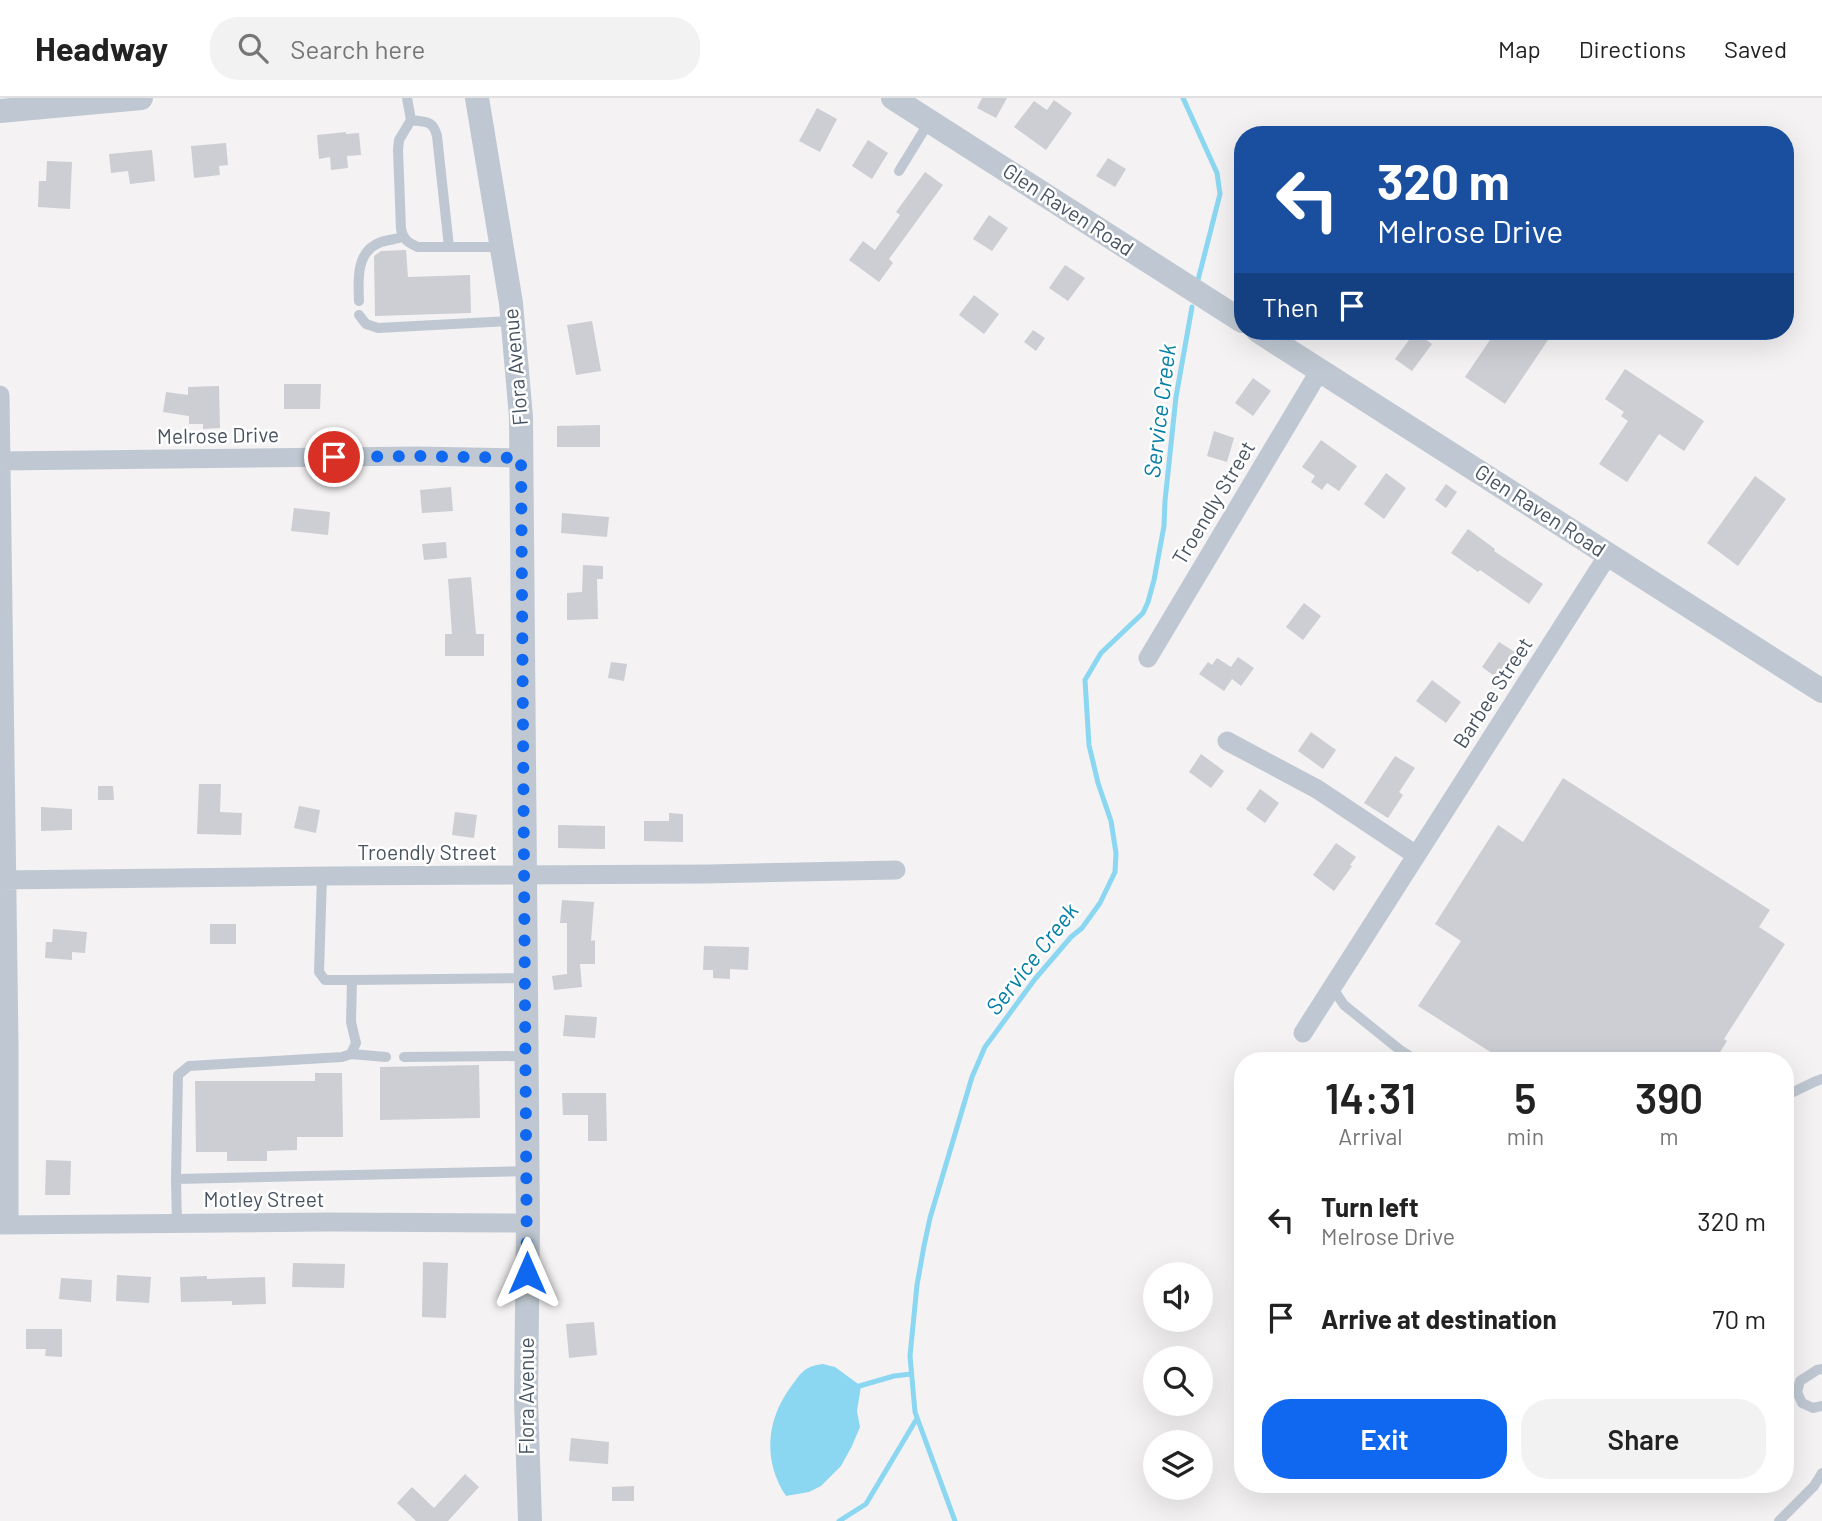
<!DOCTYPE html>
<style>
body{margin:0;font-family:Barlow,sans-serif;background:#f2f2f2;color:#222;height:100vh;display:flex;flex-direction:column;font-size:26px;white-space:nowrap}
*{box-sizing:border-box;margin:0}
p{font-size:23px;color:#767676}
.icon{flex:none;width:38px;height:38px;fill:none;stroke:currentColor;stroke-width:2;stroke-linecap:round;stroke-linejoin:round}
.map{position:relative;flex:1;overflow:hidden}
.side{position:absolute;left:1234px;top:954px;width:560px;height:441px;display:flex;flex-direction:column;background:#fff;border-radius:28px;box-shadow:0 7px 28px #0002}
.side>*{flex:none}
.hud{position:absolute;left:1234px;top:28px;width:560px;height:214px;border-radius:28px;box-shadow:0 7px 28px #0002;background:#1a4fa0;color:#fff;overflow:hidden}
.controls{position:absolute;left:1143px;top:1164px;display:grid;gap:14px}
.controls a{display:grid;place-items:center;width:70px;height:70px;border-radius:50%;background:#fff;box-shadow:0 7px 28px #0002;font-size:35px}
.pin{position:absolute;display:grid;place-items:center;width:60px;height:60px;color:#fff;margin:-30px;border:4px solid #fff;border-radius:50%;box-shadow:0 2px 7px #0007}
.me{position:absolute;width:77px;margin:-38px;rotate:0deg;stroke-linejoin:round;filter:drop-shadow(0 0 5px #0008)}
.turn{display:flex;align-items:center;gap:24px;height:147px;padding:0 28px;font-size:32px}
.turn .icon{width:91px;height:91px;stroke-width:2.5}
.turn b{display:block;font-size:49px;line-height:60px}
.then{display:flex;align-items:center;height:66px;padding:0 28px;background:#0003;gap:14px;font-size:26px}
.eta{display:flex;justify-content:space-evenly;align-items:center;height:119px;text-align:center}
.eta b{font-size:42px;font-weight:600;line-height:49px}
.cta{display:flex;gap:14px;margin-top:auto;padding:14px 28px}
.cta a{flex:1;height:80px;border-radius:28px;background:#1067f0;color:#fff;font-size:28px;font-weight:600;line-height:80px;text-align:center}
.cta a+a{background:#f2f2f2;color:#222}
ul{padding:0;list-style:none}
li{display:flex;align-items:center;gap:21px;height:98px;padding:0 28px}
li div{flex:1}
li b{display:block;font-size:26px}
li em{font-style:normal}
header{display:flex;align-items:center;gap:42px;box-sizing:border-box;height:98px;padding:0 35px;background:#fff;border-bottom:2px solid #e0e0e0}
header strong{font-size:33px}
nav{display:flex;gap:38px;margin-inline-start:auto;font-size:24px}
.search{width:490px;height:63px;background:#f2f2f2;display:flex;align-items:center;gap:18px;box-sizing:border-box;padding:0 24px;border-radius:28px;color:#767676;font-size:26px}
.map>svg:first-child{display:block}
</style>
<header>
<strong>Headway</strong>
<div class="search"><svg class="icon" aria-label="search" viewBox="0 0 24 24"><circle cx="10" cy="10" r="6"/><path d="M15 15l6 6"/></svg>Search here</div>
<nav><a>Map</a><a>Directions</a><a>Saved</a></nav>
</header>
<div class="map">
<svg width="1822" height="1423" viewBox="0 0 1822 1423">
<rect width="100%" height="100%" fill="#f4f2f2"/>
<path fill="#8bd7f2" d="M823,1266l12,3 26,19 -4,25 3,16 -8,19 -11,20 -20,20 -12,6 -23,4c-23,-35 -20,-75 4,-108 11,-15 14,-22 33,-24z"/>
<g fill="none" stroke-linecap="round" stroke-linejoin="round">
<path stroke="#8bd7f2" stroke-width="5" d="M1183,0l34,75 3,21 -22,86
M856,1289l38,-11 17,-2
M839,1423l27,-17 50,-84
M955,1423l-40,-109 -5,-56 7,-71 7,-39 6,-28 42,-141 13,-30 50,-68 36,-42 11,-9 18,-25 15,-31 1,-19 -5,-32 -13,-38 -9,-38 -4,-65 16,-27 42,-40 5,-11 6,-22 10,-54 1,-25 11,-104 16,-90"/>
</g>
<path fill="#ccced4" d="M982,0h25l-11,20 -19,-10z
M1054,2l18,13 -26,37 -32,-23 20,-26 13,9z
M817,10l20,11 -17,33 -21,-11z
M346,34v2l13,-1 2,22 -14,1 1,12 -17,2 -1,-13 -11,2 -2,-24z
M868,42l20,13 -16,26 -20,-13z
M226,45l2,22 -9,1 1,9 -26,3 -3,-32z
M152,52l3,31 -25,3 -2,-13 -17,2 -2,-19z
M1108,60l18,11 -11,18 -19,-11z
M47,63l25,1 -2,47 -32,-2 1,-26h7z
M925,74l18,13 -54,74 4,4 -14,19 -30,-22 14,-19 12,9 25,-35 -4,-3z
M989,117l19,13 -16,23 -19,-12z
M406,152l2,27 62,-2 1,38 -96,3 -1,-60 7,-5z
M1065,167l20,13 -17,23 -19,-13z
M974,197l25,19 -15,20 -25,-19z
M592,223l9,50 -25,4 -9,-50z
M1033,232l12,8 -9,13 -12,-9z
M1496,233h58l-49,73 -40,-27z
M1415,234l17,12 -20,27 -17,-12z
M1625,271l79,52 -20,30 -25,-17 -32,48 -28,-18 29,-43 -7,-5 3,-4 -19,-13z
M1253,280l18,13 -18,25 -18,-13z
M284,286h37l-1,25h-36z
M219,288l1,42 -17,1v-5h-14v-8l-26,-4 3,-20 22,3v-8z
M600,327v22h-43v-21z
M1214,333l20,7 -7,24 -20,-6z
M1321,342l36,26 -18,25 -12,-8 -5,7 -11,-8 4,-6 -13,-9z
M1386,375l20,15 -22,31 -20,-15z
M1755,378l31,23 -48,67 -31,-23z
M1446,386l11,8 -11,16 -11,-8z
M451,389l2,24 -31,2 -2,-23z
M294,410l36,4 -2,23 -37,-4z
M562,415l47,4 -2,20 -46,-4z
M1468,431l27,20 -1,2 49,33 -14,20 -49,-34 -2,2 -27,-19z
M446,444l1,16 -23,2 -2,-16z
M583,467l20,1v13h-6l1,40 -31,1v-27l15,-1z
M471,479l5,57h8v22h-39v-22h7l-4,-55z
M1304,505l17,13 -18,24 -17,-13z
M1499,544l19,12 -18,26 -18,-13z
M1238,559l16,11 -13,18 -9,-7 -8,12 -25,-17 9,-12 4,3 5,-7 14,9z
M611,564l16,2 -3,17 -16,-3z
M1432,582l29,22 -15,21 -30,-22z
M1311,634l25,18 -13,19 -25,-18z
M1201,656l23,17 -13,17 -22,-16z
M1395,658l20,12 -16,24 4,3 -15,23 -24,-15z
M1563,680l207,132 -11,17 26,17 -61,95 3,2 -12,19h-212l-85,-54 43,-65 -26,-17 63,-99 25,17z
M199,686h22l-1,28 22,1 -1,22 -44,-1z
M98,688h15l1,14h-16z
M1260,691l19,14 -14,20 -19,-14z
M299,708l21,4 -4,23 -22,-5z
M41,709l31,2v21l-31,1z
M455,714l22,3 -3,23 -22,-3z
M669,715l14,1v28l-39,-1v-20h25z
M558,727l47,1v23l-47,-1z
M1336,745l20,14 -6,8 2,1 -18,25 -21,-16z
M562,802l32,2 -3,39 4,-1v24h-15l2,23 -28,3 -2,-14 15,-2v-51h-7z
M210,826h26v20h-26z
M53,831l34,3 -2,21 -13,-1v8l-27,-2 1,-16h6z
M704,848l45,1 -1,23 -18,-1v10l-17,-1v-8h-10z
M565,917l32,2 -2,21 -32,-2z
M479,967l1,53 -100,2v-53z
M315,975h27l1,64h-46v13l-30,1v10h-40v-9h-31l-1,-71h120z
M562,995h44l1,48h-19v-26h-25z
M46,1062l25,1 -1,34h-25z
M423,1164l25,1 -2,55 -24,-1z
M293,1165l52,1 -1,24 -52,-1z
M117,1177l34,2 -2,26 -33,-2z
M207,1178v3l58,-2 1,27 -34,1v-4l-51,1 -1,-25z
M61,1180l31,2 -1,22 -32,-3z
M594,1224l3,33 -28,3 -3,-34z
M26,1231h36v28l-17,-1 1,-7h-20z
M571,1340l38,4 -1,22 -39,-3z
M465,1376l14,13 -31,34h-32l-19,-18 15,-16 22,21z
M634,1388v15h-22v-14z"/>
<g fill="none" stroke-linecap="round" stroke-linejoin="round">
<path stroke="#bfc8d2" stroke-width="10" d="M407,0l4,22 -12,20 -1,10 3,79c2,10 7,14 17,18h83
M411,22c15,2 22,0 26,16l12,111
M899,73l30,-49
M359,203c-1,-22 -3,-50 22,-59 7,-2 15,-3 22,-5
M359,217l7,9 12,4 134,-7
M352,882l173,-2
M1332,889l12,18 56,45 16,10
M351,956l35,3
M404,959l121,-1
M1785,998l29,-14 8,-3
M176,1081l2,-104 11,-9 153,-9 9,-3 5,-11 -5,-21 1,-42h-27l-6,-8 3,-96
M177,1125l-1,-44 351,-8
M1822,1271l-5,1 -17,11 -3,11 5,11 11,5 9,-2
M1779,1423l35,-35 8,-13"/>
<path stroke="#bfc8d2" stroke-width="19" d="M0,297l9,648v181
M0,363l417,-5 104,2
M1148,560l172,-288
M1227,643l90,48 99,66
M0,782l328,-4 379,-2 189,-4
M1303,935l305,-478
M0,1127l329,-3 199,1"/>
<path stroke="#bfc8d2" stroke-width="24" d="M477,0l34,205 10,114 7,806 -2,176 4,122
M893,0l349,223
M0,13l141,-13
M1258,233l564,360"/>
</g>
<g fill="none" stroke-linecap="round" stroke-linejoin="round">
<path stroke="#1067f0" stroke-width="12" stroke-dasharray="0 21.6" d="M334,359l83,-1 104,2 6,815"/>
</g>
<g text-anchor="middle" stroke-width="5" stroke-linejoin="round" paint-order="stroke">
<g font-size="21" fill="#485461" stroke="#fff">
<text transform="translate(1068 112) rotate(33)" y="7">Glen Raven Road</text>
<text transform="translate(516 269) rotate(-95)" y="7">Flora Avenue</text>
<text transform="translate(218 338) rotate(-1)" y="7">Melrose Drive</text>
<text transform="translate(1214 405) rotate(-59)" y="7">Troendly Street</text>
<text transform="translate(1540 413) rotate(33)" y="7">Glen Raven Road</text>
<text transform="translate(1493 595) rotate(-57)" y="7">Barbee Street</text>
<text x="427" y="762">Troendly Street</text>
<text x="264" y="1109">Motley Street</text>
<text transform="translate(527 1298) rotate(-90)" y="7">Flora Avenue</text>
</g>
<g font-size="23" font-style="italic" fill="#057ea7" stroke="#fff">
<text transform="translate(1160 313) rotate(-83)" y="8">Service Creek</text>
<text transform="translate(1032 861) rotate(-52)" y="8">Service Creek</text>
</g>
</g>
</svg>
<div class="controls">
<a><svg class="icon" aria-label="sound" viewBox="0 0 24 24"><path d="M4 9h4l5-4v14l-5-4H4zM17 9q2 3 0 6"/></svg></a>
<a><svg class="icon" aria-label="search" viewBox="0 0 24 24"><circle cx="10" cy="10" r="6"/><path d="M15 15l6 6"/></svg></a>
<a><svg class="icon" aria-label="layers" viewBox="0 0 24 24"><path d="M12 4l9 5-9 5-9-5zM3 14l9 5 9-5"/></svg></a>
</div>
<div class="pin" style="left:334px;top:359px;background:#d93025"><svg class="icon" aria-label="arrive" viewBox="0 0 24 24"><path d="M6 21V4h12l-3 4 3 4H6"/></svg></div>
<svg class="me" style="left:527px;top:1175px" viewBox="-20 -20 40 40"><path d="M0-17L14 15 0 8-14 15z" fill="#1067f0" stroke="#fff" stroke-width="4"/></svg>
<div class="hud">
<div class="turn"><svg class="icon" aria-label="left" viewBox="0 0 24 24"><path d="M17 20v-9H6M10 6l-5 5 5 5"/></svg><div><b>320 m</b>Melrose Drive</div></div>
<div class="then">Then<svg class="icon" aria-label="arrive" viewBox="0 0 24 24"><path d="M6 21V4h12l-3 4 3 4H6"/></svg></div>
</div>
<section class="side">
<div class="eta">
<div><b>14:31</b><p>Arrival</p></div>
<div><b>5</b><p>min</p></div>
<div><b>390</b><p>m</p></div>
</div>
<ul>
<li><svg class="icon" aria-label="left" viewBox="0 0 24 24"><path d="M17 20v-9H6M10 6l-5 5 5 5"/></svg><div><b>Turn left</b><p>Melrose Drive</p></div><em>320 m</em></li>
<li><svg class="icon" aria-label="arrive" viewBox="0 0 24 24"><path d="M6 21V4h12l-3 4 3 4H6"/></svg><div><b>Arrive at destination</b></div><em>70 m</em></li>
</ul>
<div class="cta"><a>Exit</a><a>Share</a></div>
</section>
</div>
